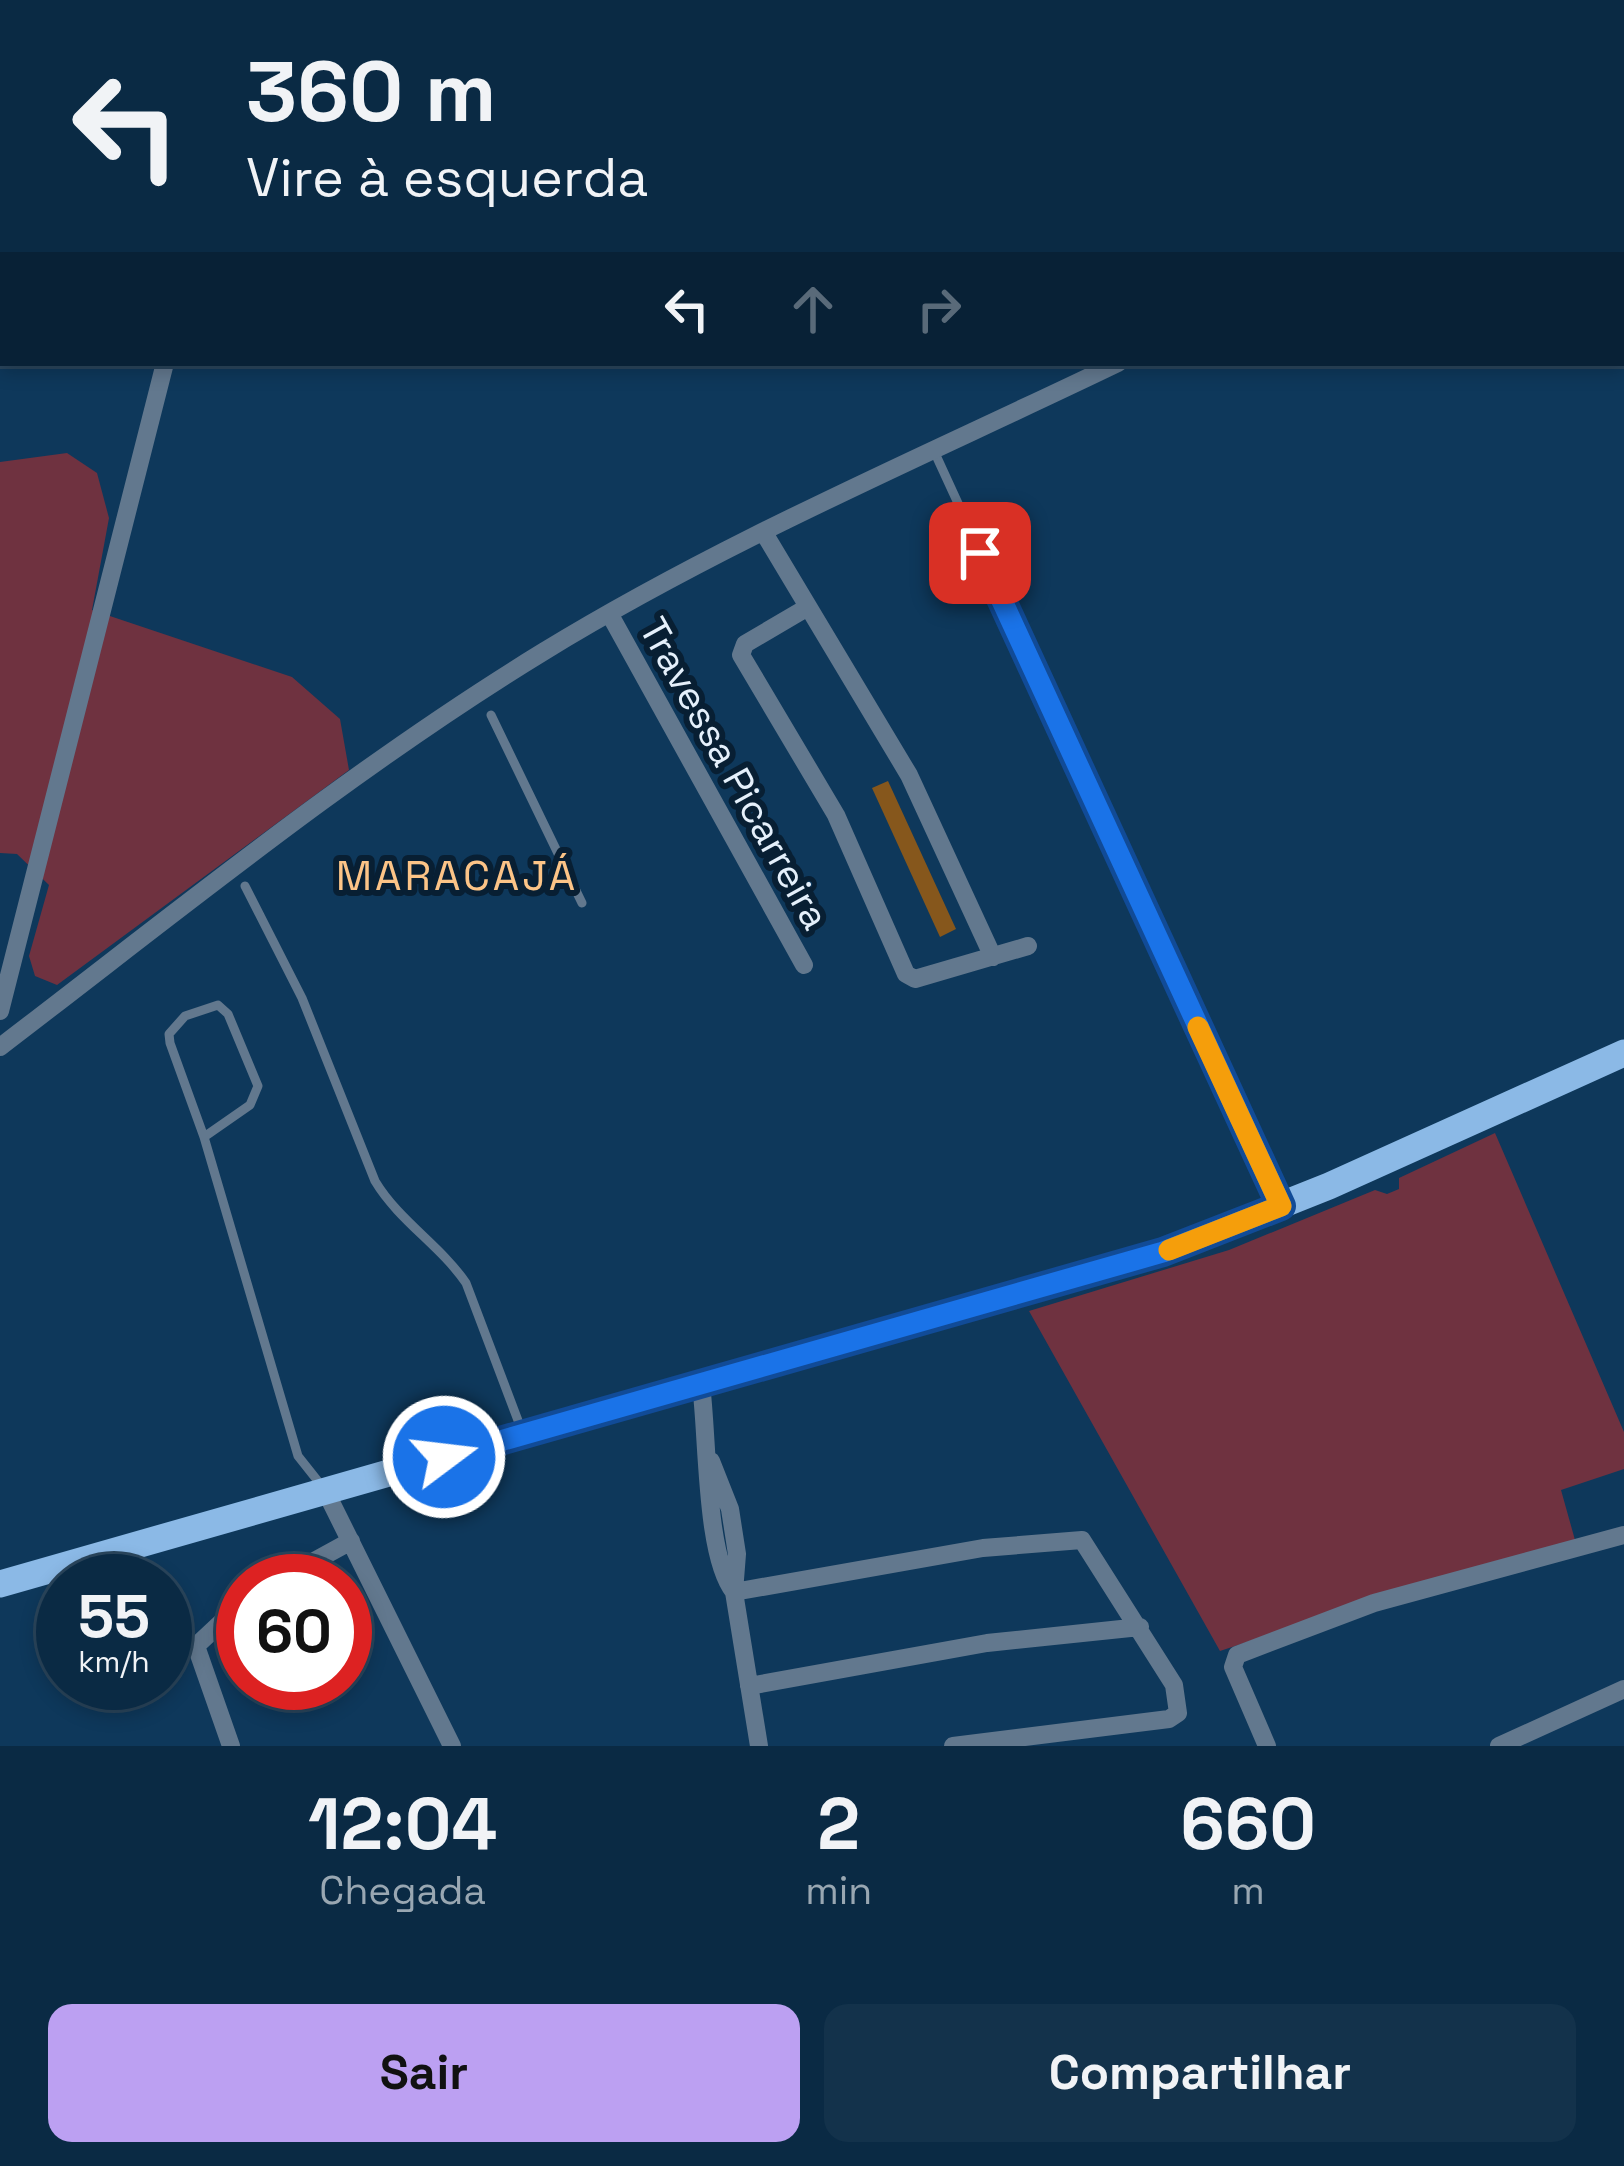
<!DOCTYPE html>
<html lang="pt">
<meta charset="utf-8">
<style>
body{margin:0;font-family:"Space Grotesk",sans-serif;background:#13324b;color:#f1f3f6;height:100vh;display:flex;flex-direction:column;font-size:45px;white-space:nowrap}
*{box-sizing:border-box;margin:0}
p{font-size:39px;color:#99a7b2}
.icon{flex:none;width:66px;height:66px;fill:none;stroke:currentColor;stroke-width:2;stroke-linecap:round;stroke-linejoin:round}
.map{position:relative;height:1746px;overflow:hidden}
.sheet{display:flex;flex-direction:column;background:#0a2a44;flex:1}
.sheet>*{flex:none}
.hud{position:absolute;left:0px;top:0px;width:1626px;height:366px;box-shadow:0 6px 18px #0003,0 0 0 3px #2a465d;background:#0a2a44;color:#f1f3f6;overflow:hidden}
.speed{position:absolute;left:36px;top:1554px;display:flex;gap:24px;font-size:60px;font-weight:700;text-align:center}
.speed>*{display:grid;place-content:center;width:156px;height:156px;border-radius:50%;background:#0a2a44;box-shadow:0 6px 18px #0003,0 0 0 3px #2a465d;line-height:1}
.speed small{font-size:30px;font-weight:400}
.speed .limit{border:18px solid #d22;background:#fff;color:#111}
.pin{position:absolute;display:grid;place-items:center;width:102px;height:102px;color:#fff;margin:-51px;border-radius:24px;box-shadow:0 6px 18px #0006}
.me{position:absolute;width:132px;margin:-66px;rotate:75deg;stroke-linejoin:round;filter:drop-shadow(0 0 9px #0008)}
.turn{display:flex;align-items:center;gap:42px;height:252px;padding:0 48px;font-size:54px}
.turn .icon{width:156px;height:156px;stroke-width:2.5}
.turn b{display:block;font-size:84px;line-height:102px}
.lanes{display:flex;align-items:center;height:114px;padding:0 48px;background:#0003;justify-content:center;gap:60px;direction:ltr}
.lanes .off{opacity:.35}
.eta{display:flex;justify-content:space-evenly;align-items:center;height:204px;text-align:center}
.eta b{font-size:72px;font-weight:700;line-height:84px}
.button{display:flex;gap:24px;margin-top:auto;padding:24px 48px}
.button a{flex:1;height:138px;border-radius:24px;background:#bca0f2;color:#111;font-size:48px;font-weight:700;line-height:138px;text-align:center}
.button a+a{background:#13324b;color:#f1f3f6}
.map>svg:first-child{display:block}
</style>
<div class="map">
<svg width="1624" height="1746" viewBox="0 0 1624 1746">
<rect width="100%" height="100%" fill="#0e385b"/>
<path fill="#6f3240" d="M67,453l30,20 12,45 -17,92 200,67 48,42 9,51 -292,215 -22,-9 -6,-20 20,-71 -32,-31 -17,-1v-391z
M1495,1133l129,299v37l-63,21 14,50 -97,26 -258,85 -191,-340 200,-61 146,-60 12,4 12,-5v-11z"/>
<path fill="#86571c" d="M888,781l68,148 -16,8 -68,-149z"/>
<g fill="none" stroke-linecap="round" stroke-linejoin="round">
<path stroke="#62788e" stroke-width="9" d="M934,451l346,753
M491,715l91,188
M245,886l57,112 73,183c24,40 65,64 91,102l56,148
M204,1137l46,-32 8,-19 -30,-72 -10,-9 -33,11 -16,18 1,9 34,94 94,319 23,29"/>
<path stroke="#62788e" stroke-width="18" d="M1378,0l1,3
M271,3l1,-3
M764,533l145,242 84,182
M808,607l-63,37 -4,11 95,160 70,159 9,5 113,-33
M609,613l195,352
M0,1011l165,-648
M0,1047c177,-135 353,-279 543,-395 183,-112 382,-196 575,-289
M701,1385c7,51 4,171 33,207
M711,1461l19,48 7,45 -3,38 25,154
M325,1490l127,256
M278,1581l73,-40
M734,1592l249,-44 99,-8 92,145 4,28 -9,6 -216,27
M749,1686l238,-43 153,-16
M231,1746l-35,-100 47,-44
M1267,1746l-34,-79 4,-12 137,-52 250,-68
M1499,1746l125,-57"/>
<path stroke="#8bb9e6" stroke-width="27" d="M978,0l7,3
M1623,254h1
M0,1584l1163,-332 166,-66 295,-133"/>
</g>
<g fill="none" stroke-linecap="round" stroke-linejoin="round">
<g stroke="#114b97" stroke-width="30">
<path id="route" d="M444,1457l719,-205 118,-46 -301,-653"/>
</g>
<use href="#route" stroke="#1a73e8" stroke-width="21"/>
<path stroke="#f59e0b" stroke-width="21" d="M1169,1250l112,-44 -83,-179"/>
</g>
<g text-anchor="middle" stroke-width="12" stroke-linejoin="round" paint-order="stroke">
<g font-size="39" fill="#e5f0fb" stroke="#081f33">
<text transform="translate(735 773) rotate(61)" y="14">Travessa Picarreira</text>
</g>
<g font-size="42" letter-spacing="3" fill="#fcc487" stroke="#081f33">
<text x="457" y="890">MARACAJÁ</text>
</g>
</g>
</svg>
<div class="speed"><div>55<small>km/h</small></div><div class="limit">60</div></div>
<div class="pin" style="left:980px;top:553px;background:#d93025"><svg class="icon" aria-label="arrive" viewBox="0 0 24 24"><path d="M6 21V4h12l-3 4 3 4H6"/></svg></div>
<svg class="me" style="left:444px;top:1457px" viewBox="-20 -20 40 40"><circle r="17" fill="#1a73e8" stroke="#fff" stroke-width="3"/><path d="M0-11L8 9 0 5-8 9z" fill="#fff"/></svg>
<div class="hud">
<div class="turn"><svg class="icon" aria-label="left" viewBox="0 0 24 24"><path d="M17 20v-9H6M10 6l-5 5 5 5"/></svg><div><b>360 m</b>Vire à esquerda</div></div>
<div class="lanes"><svg class="icon" aria-label="left" viewBox="0 0 24 24"><path d="M17 20v-9H6M10 6l-5 5 5 5"/></svg><svg class="icon off" aria-label="ahead" viewBox="0 0 24 24"><path d="M12 20V5M6 11l6-6 6 6"/></svg><svg class="icon off" aria-label="right" viewBox="0 0 24 24"><path d="M7 20v-9h11M14 6l5 5-5 5"/></svg></div>
</div>
</div>
<section class="sheet">
<div class="eta">
<div><b>12:04</b><p>Chegada</p></div>
<div><b>2</b><p>min</p></div>
<div><b>660</b><p>m</p></div>
</div>
<div class="button"><a>Sair</a><a>Compartilhar</a></div>
</section>
